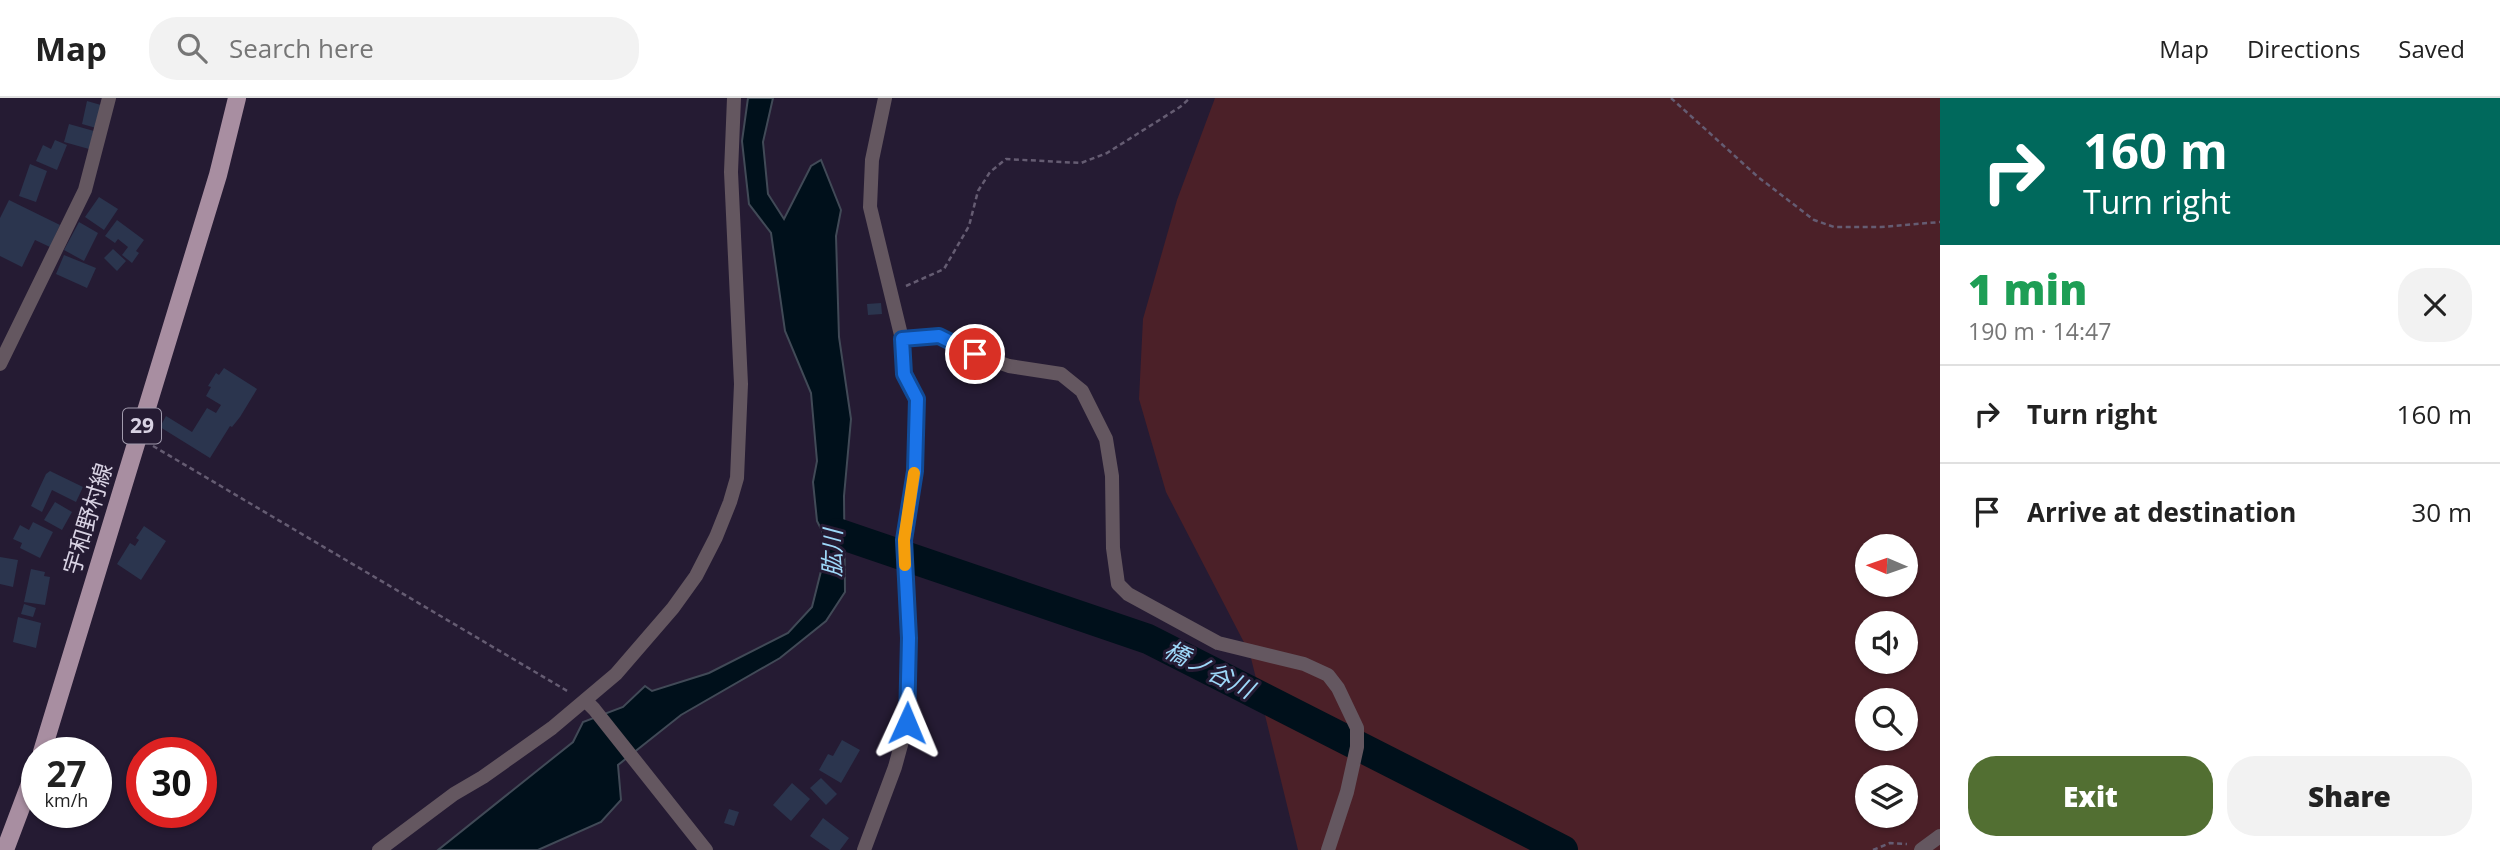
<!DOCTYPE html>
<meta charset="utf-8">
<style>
body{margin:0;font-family:"Open Sans","Noto Sans JP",sans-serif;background:#f2f2f2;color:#222;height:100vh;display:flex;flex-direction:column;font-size:26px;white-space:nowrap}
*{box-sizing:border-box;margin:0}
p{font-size:23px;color:#767676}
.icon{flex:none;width:38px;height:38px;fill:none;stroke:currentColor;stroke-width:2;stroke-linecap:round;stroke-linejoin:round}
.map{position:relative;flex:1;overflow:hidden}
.side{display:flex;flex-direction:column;background:#fff;width:560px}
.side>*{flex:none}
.banner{background:#00695c;color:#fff;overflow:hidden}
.needle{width:46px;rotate:272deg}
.buttons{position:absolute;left:1855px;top:436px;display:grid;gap:14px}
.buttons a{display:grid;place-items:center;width:63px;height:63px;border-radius:50%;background:#fff;box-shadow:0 2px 5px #0004;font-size:35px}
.speed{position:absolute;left:21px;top:639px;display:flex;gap:14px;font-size:35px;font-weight:700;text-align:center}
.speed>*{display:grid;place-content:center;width:91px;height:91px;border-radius:50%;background:#fff;box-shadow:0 2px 5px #0004;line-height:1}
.speed small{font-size:18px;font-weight:400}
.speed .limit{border:10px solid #d22;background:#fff;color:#111}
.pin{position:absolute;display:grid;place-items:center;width:60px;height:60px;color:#fff;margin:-30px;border:4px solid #fff;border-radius:50%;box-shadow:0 2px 7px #0007}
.me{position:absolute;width:77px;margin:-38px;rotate:1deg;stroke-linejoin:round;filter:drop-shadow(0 0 5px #0008)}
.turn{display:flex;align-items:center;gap:24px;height:147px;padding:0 28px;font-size:32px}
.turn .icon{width:91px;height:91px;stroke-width:2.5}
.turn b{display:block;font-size:49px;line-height:60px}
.round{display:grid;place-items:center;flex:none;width:74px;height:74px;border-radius:28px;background:#f2f2f2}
.head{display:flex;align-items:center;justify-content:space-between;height:119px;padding:0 28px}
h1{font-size:42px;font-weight:800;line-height:52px;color:#1e9e55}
.cta{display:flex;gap:14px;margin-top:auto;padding:14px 28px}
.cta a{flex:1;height:80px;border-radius:28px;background:#526f32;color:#fff;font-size:28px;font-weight:800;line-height:80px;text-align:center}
.cta a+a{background:#f2f2f2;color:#222}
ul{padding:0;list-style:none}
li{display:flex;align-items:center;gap:21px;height:98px;padding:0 28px;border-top:2px solid #e0e0e0}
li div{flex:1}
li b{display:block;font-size:26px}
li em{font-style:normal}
header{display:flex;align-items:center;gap:42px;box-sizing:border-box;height:98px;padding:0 35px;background:#fff;border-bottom:2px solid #e0e0e0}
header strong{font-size:33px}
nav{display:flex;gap:38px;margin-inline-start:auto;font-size:24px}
.search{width:490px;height:63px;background:#f2f2f2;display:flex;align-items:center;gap:18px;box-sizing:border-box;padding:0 24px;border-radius:28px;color:#767676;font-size:26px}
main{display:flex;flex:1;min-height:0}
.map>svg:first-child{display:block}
</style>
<header>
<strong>Map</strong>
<div class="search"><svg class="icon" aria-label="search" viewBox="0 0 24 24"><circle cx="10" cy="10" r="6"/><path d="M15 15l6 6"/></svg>Search here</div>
<nav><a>Map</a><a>Directions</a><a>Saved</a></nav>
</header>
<main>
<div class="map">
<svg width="1940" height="752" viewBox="0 0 1940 752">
<rect width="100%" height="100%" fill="#251b33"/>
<path fill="#4b2028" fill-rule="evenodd" d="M1215,0h725v752h-642l-48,-196 -84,-162 -27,-93 4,-80 34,-119zM1867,448h39v38h-39zM1867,525h39v39h-39zM1867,602h39v38h-39zM1867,679h39v39h-39z"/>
<path fill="#00101b" stroke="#414a57" stroke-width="2" d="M748,0h25l-10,44 5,52 16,25 27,-53 10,-6 20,50 -5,26 3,101 12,82 -7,77 1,96 -19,29 -46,37 -99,57 -63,50 3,35 -20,22 -63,28h-100l135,-108 10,-20 40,-15 22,-21 7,5 57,-18 79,-40 24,-26 16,-64 -11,-22 -4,-39 4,-21 -6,-68 -26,-62 -14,-98 -22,-29 -7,-63z"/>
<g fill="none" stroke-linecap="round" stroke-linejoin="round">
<path stroke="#00101b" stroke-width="30" d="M837,435l311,106 415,211"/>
</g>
<path fill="#2b354e" d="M87,3l14,4 -5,23 -14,-4z
M69,26l25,7 -5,18 -25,-7z
M55,42l12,5 -10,25 -21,-9 7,-16 8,4z
M30,66l17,7 -11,31 -17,-6z
M99,99l19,12 -14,21 -19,-13z
M9,102l51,25 -10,22 -15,-7 -13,27 -22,-11v-38z
M117,122l27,20 -8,11 3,2 -7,10 -10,-8 6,-8 -10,-8 -3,4 -10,-7z
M79,124l19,11 -14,28 -20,-11z
M113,151l13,12 -9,10 -13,-13z
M64,157l32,13 -9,20 -31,-14z
M881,205l1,11 -14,1 -1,-11z
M224,270l33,21 -17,28 -8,10 -2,-1 -20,32 -50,-31 6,-11 26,16 15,-24 9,5 5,-8 -15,-9 5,-9 -3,-1 8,-13 3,2z
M50,373l33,16 -7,15 -24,-12 -10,22 -11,-6 15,-32z
M55,404l17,10 -10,18 -18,-10z
M33,424l20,10 -13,26 -20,-10 2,-5 -9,-4 7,-14 9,5z
M144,428l22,15 -25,39 -24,-16 13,-21 5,3 4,-6 -3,-2z
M0,459l18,3 -5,27 -13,-3z
M31,471l14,3 -1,4 6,1 -5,28 -21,-3z
M24,506l12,4 -3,9 -12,-3z
M18,519l23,6 -5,25 -23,-6z
M842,642l18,10 -19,33 -22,-13 9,-16 5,2z
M821,680l16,16 -11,11 -16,-17z
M792,685l18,16 -19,22 -18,-16z
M729,711l10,3 -5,14 -10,-3z
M823,720l26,20 -9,12h-10l-20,-14z"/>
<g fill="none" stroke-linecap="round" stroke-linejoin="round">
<path stroke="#655c72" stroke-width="2.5" stroke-dasharray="5 3.5" stroke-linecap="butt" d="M1671,0l87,79 56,43 20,7h47l59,-5
M906,188l38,-17 25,-43 9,-35 12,-19 16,-13 75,4 26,-10 73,-46 10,-9
M153,348l416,246
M1873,752l17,-7 17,1"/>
<path stroke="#645760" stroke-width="14" d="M902,241l37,-3 36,18 34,12 52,8 21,17 24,48 6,37 1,72 5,36 10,10 90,49 86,21 24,11 10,13 19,40v19l-10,45 -19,58
M0,266l85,-174 24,-92
M586,603l8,8 112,141
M379,752l75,-56 29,-17 69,-49 64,-54 57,-66 23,-32 20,-39 14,-35 7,-24 4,-94 -10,-212 3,-74
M864,752l31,-83 12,-44 2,-85 -5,-98 11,-69 2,-72 -13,-25 -2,-35 -32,-132 2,-47 13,-62
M1921,752l19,-14"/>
<path stroke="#a88ea1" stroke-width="18" d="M42,654l176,-577 19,-77
M5,752l32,-85"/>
</g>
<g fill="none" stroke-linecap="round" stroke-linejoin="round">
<g stroke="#114b97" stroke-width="18">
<path id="route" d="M907,625l2,-85 -5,-98 11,-69 2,-72 -13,-25 -2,-35 37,-3 36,18"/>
</g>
<use href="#route" stroke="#1a73e8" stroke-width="12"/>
<path stroke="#f59e0b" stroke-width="12" d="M905,467l-1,-25 10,-67"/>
</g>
<g text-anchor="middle" stroke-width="6" stroke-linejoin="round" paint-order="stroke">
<rect fill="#251b33" stroke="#a29bae" stroke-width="2" x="123" y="310.5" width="38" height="35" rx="5"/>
<g font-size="21" font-weight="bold" fill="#d8d2e3">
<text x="142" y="335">29</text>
</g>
<g font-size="23" fill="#d8d2e3" stroke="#251b33">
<text transform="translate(88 421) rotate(-73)" y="8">宇和野村線</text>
</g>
<g font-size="24" font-style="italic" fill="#9ed8f9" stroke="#251b33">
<text transform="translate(833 455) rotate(-89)" y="8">肱川</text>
<text transform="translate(1209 572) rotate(27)" y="8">橋ノ谷川</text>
</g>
</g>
</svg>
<div class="buttons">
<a><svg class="needle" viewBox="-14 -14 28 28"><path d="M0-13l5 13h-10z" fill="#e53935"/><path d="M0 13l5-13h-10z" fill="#767676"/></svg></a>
<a><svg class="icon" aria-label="sound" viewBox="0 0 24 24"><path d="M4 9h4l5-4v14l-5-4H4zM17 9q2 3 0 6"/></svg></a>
<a><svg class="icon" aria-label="search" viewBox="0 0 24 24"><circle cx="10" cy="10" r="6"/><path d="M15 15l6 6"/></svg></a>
<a><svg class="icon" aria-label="layers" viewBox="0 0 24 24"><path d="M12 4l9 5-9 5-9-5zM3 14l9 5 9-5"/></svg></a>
</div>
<div class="speed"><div>27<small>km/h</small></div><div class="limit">30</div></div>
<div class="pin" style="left:975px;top:256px;background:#d93025"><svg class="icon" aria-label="arrive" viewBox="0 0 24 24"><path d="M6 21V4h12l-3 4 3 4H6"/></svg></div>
<svg class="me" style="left:907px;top:625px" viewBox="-20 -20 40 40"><path d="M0-17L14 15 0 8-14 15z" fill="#1a73e8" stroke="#fff" stroke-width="4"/></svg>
</div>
<section class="side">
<div class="banner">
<div class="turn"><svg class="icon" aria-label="right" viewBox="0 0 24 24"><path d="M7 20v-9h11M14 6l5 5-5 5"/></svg><div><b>160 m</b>Turn right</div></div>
</div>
<div class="head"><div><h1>1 min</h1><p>190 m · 14:47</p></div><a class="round"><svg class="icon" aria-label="close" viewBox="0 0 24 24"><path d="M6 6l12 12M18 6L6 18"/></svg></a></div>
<ul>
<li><svg class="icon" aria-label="right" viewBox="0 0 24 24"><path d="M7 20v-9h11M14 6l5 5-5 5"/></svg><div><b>Turn right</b></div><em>160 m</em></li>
<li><svg class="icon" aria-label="arrive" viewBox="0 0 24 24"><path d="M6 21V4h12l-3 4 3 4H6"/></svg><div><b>Arrive at destination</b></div><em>30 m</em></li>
</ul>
<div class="cta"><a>Exit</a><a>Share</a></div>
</section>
</main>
